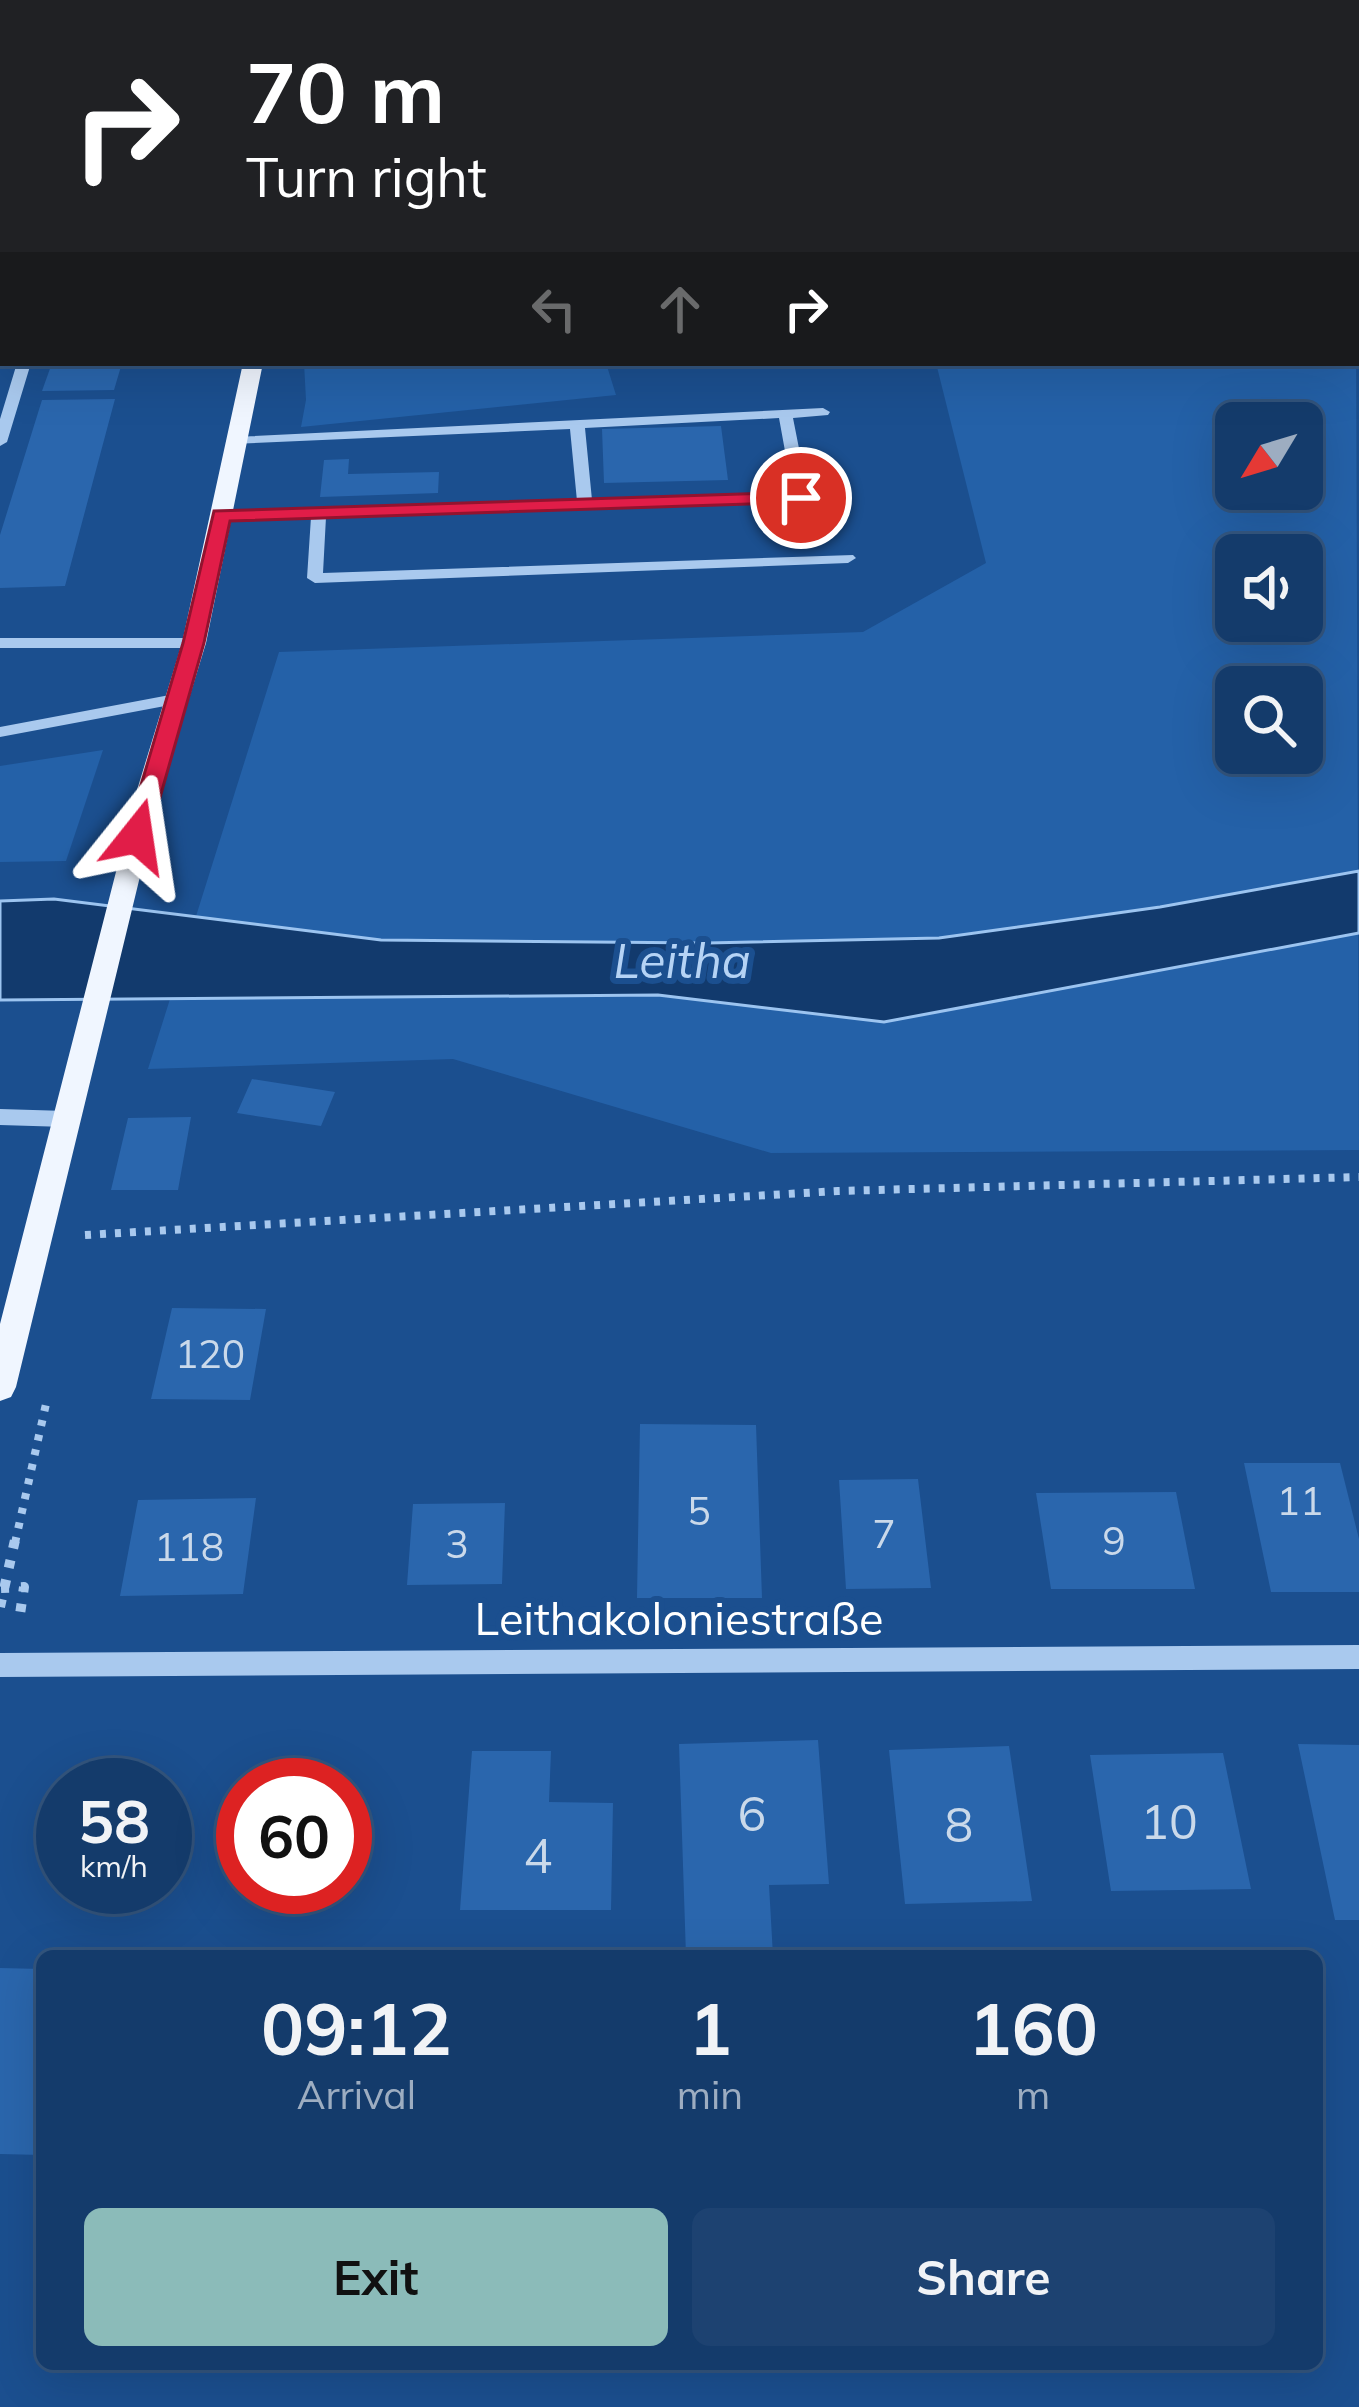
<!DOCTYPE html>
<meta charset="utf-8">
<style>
body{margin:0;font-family:Mulish,sans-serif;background:#1d4271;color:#f1f3f6;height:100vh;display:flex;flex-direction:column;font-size:45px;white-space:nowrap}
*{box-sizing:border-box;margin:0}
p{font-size:39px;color:#9dadc1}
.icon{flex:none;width:66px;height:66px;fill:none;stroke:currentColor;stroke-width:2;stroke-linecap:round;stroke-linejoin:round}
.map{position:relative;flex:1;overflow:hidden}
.side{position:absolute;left:36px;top:1950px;width:1287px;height:420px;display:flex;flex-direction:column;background:#143b6b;border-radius:18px;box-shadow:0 12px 48px #0002,0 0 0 3px #33557e}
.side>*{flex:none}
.top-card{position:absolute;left:0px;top:0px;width:1359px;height:366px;box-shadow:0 12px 48px #0002,0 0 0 3px #33557e;background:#202124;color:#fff;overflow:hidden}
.needle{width:78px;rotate:232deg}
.fabs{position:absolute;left:1215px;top:402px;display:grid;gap:24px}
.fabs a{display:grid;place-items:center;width:108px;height:108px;border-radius:18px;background:#143b6b;box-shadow:0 12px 48px #0002,0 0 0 3px #33557e;font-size:60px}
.speed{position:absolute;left:36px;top:1758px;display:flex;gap:24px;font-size:60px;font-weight:700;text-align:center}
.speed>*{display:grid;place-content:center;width:156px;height:156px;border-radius:50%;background:#143b6b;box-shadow:0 12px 48px #0002,0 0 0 3px #33557e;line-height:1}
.speed small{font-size:30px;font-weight:400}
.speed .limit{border:18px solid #d22;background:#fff;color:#111}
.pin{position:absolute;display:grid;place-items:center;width:102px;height:102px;color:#fff;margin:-51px;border:6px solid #fff;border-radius:50%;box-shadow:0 3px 12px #0007}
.me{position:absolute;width:132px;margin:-66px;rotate:15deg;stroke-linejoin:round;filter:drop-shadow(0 0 9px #0008)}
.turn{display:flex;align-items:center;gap:42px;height:252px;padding:0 48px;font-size:54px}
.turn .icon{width:156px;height:156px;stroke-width:2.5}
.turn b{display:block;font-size:84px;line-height:102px}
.lanes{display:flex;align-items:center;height:114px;padding:0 48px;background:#0003;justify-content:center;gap:60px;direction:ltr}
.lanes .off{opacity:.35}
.eta{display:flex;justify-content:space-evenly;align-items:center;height:204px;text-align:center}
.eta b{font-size:72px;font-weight:700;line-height:84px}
.action{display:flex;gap:24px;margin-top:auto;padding:24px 48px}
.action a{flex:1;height:138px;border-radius:18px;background:#8bbbb9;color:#111;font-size:48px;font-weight:700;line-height:138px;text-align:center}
.action a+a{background:#1d4271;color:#f1f3f6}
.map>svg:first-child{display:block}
</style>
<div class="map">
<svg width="1359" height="2407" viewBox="0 0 1359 2407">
<rect width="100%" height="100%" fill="#1b4f8f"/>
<path fill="#2461a8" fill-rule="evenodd" d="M1356,325l3,825 -588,3 -318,-94 -305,10 131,-417 584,-20 123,-69 -50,-200h420zM1236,423h66v66h-66zM1236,555h66v66h-66zM1236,687h66v66h-66z
M304,363h302l10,32 -315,32 5,-27z
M103,750l-37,111 -66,1v-96z"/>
<path fill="#123a6d" stroke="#9cc4f0" stroke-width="3" d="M1359,871v62l-475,89 -226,-27 -658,5v-99l54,-2 327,41 326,3 232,-5 221,-31z"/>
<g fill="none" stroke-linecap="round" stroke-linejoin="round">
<path fill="#9cc4f0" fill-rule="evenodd" d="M1359,120v6l-3,1v-6z"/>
</g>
<path fill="#2a66ad" d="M52,363h70l-8,27 -72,1z
M115,399l-50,187 -65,2v-53l42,-135z
M721,426l7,54 -124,3 -2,-54z
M349,459l-1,15 91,-2 -1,21 -118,4 4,-37z
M252,1079l83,13 -14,34 -84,-13z
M191,1117l-13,73h-67l17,-72z
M172,1308l94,1 -16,91 -99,-1z
M640,1424l116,1 6,173h-125z
M1244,1463h96l19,76v53h-88z
M918,1479l13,109 -85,1 -7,-109z
M1176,1492l19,97h-144l-15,-96z
M256,1498l-13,96 -123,2 18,-96z
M505,1503l-3,81 -95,1 6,-81z
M818,1740l11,144 -60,1 4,71h-87l-7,-212z
M1298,1744l61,1v175h-24z
M1009,1746l23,155 -127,3 -16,-154z
M472,1751h79l-2,51 64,1 -2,107h-151z
M1223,1753l28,136 -140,2 -21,-136z
M0,1968l42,1v186l-42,-1z"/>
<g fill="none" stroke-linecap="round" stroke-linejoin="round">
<path stroke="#a9c9ee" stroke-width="8" stroke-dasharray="6 9" stroke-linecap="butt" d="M85,1235l753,-44 521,-14
M15,1543l31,-139"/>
<path stroke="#a9c9ee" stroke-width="10" stroke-dasharray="8 12" stroke-linecap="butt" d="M1,1588l23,-1 -5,34
M0,1607l15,-67"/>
<path fill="#a9c9ee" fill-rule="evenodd" d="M17,363h14l-24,79 -7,4v-27z
M823,408l7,4 -2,3 -35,3 15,76 30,1v6l-512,16 -3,56 530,-18 3,3 -8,5 -533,20 -8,-5 4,-61 -90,3 -8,-5 8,-5 356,-9 -7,-72 -339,15v-6l5,-1zM779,418l14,77 -201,5 -7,-72z
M0,638h194l8,5 -8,5h-194z
M175,694l6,1v8l-181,34v-10z
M0,1109l66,2 10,8 -10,8 -66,-2z
M1359,1645v24l-1359,8v-24z"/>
<path fill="#f0f6ff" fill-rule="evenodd" d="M122,0h16l3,3h-16z
M243,363h20l-57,280 -45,147 -145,597 -5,10 -11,4v-77l137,-534 45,-147z"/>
</g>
<path fill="#e11d48" stroke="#92132f" stroke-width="3" d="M801,492l7,2v8l-578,19 -26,122 -55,193 -12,8 -11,-8 57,-193 31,-132z"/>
<g text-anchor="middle" stroke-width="12" stroke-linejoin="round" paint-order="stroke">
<g font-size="39" fill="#cad9ea">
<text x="210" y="1368">120</text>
<text x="1300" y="1515">11</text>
<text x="699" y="1525">5</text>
<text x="884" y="1548">7</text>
<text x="1114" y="1555">9</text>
<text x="457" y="1558">3</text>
<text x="189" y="1561">118</text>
</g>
<g font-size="45" fill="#fff" stroke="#1b4f8f">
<text x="679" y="1635">Leithakoloniestraße</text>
</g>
<g font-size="48" font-style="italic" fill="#b5d3f5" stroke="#1b4f8f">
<text x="682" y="978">Leitha</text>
</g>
<g font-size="48" fill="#cad9ea">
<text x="752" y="1831">6</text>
<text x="1169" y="1839">10</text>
<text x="959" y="1842">8</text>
<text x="538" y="1873">4</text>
</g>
</g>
</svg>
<div class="fabs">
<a><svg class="needle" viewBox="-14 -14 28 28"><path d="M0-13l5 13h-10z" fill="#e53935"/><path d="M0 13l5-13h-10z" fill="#9dadc1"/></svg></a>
<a><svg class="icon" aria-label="sound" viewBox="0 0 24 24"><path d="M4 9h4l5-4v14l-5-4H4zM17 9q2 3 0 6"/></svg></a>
<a><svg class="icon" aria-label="search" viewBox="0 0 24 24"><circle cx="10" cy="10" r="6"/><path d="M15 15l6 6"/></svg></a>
</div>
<div class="speed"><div>58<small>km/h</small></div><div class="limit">60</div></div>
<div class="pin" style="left:801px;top:498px;background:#d93025"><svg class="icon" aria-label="arrive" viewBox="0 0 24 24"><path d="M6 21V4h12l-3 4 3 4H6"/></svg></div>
<svg class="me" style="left:137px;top:836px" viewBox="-20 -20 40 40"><path d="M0-17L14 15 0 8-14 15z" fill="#e11d48" stroke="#fff" stroke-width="4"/></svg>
<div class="top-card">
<div class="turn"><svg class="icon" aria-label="right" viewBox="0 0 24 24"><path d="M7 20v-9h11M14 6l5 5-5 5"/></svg><div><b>70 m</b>Turn right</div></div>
<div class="lanes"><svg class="icon off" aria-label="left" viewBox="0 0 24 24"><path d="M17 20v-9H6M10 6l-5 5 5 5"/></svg><svg class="icon off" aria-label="ahead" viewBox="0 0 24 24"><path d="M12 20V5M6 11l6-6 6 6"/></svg><svg class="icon" aria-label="right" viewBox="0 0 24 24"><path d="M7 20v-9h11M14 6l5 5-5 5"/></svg></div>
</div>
<section class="side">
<div class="eta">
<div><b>09:12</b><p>Arrival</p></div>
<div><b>1</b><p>min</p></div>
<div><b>160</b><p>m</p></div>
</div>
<div class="action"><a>Exit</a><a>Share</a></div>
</section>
</div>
